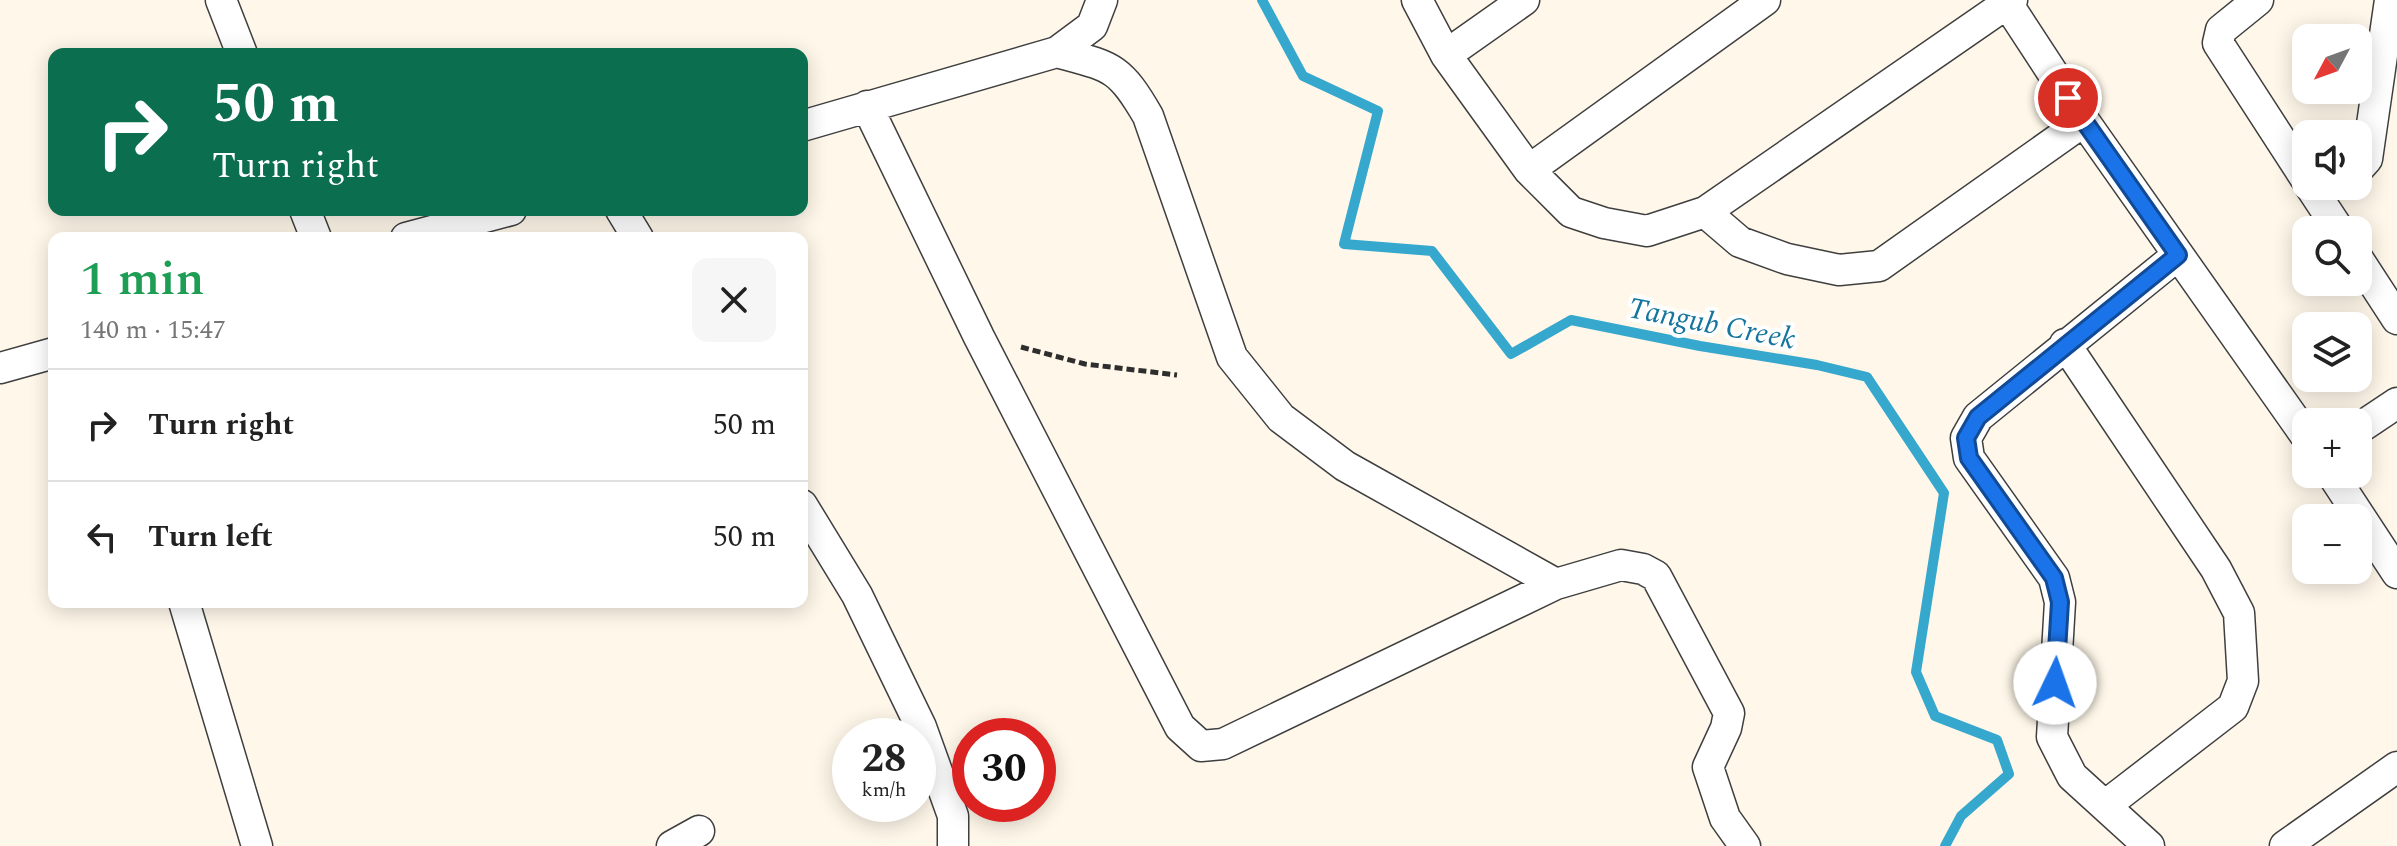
<!DOCTYPE html>
<meta charset="utf-8">
<style>
body{margin:0;font-family:Spectral,serif;background:#f6f6f6;color:#222;height:100vh;display:flex;flex-direction:column;font-size:30px;white-space:nowrap}
*{box-sizing:border-box;margin:0}
p{font-size:26px;color:#767676}
.icon{flex:none;width:44px;height:44px;fill:none;stroke:currentColor;stroke-width:2;stroke-linecap:round;stroke-linejoin:round}
.map{position:relative;flex:1;overflow:hidden}
.panel{position:absolute;left:48px;top:232px;width:760px;height:376px;display:flex;flex-direction:column;background:#fff;border-radius:16px;box-shadow:0 4px 20px #0003}
.panel>*{flex:none}
.guide{position:absolute;left:48px;top:48px;width:760px;height:168px;border-radius:16px;box-shadow:0 4px 20px #0003;background:#0b6e4f;color:#fff;overflow:hidden}
.needle{width:52px;rotate:229deg}
.tools{position:absolute;left:2292px;top:24px;display:grid;gap:16px}
.tools a{display:grid;place-items:center;width:80px;height:80px;border-radius:16px;background:#fff;box-shadow:0 4px 20px #0003;font-size:40px}
.speed{position:absolute;left:832px;top:718px;display:flex;gap:16px;font-size:40px;font-weight:700;text-align:center}
.speed>*{display:grid;place-content:center;width:104px;height:104px;border-radius:50%;background:#fff;box-shadow:0 4px 20px #0003;line-height:1}
.speed small{font-size:20px;font-weight:400}
.speed .limit{border:12px solid #d22;background:#fff;color:#111}
.pin{position:absolute;display:grid;place-items:center;width:68px;height:68px;color:#fff;margin:-34px;border:4px solid #fff;border-radius:50%;box-shadow:0 2px 8px #0007}
.me{position:absolute;width:88px;margin:-44px;rotate:3deg;stroke-linejoin:round;filter:drop-shadow(0 0 6px #0008)}
.turn{display:flex;align-items:center;gap:28px;height:168px;padding:0 32px;font-size:36px}
.turn .icon{width:104px;height:104px;stroke-width:2.5}
.turn b{display:block;font-size:56px;line-height:68px}
.round{display:grid;place-items:center;flex:none;width:84px;height:84px;border-radius:16px;background:#f6f6f6}
.head{display:flex;align-items:center;justify-content:space-between;height:136px;padding:0 32px}
h1{font-size:48px;font-weight:600;line-height:60px;color:#1e9e55}
ul{padding:0;list-style:none}
li{display:flex;align-items:center;gap:24px;height:112px;padding:0 32px;border-top:2px solid #e0e0e0}
li div{flex:1}
li b{display:block;font-size:30px}
li em{font-style:normal}
.map>svg:first-child{display:block}
</style>
<div class="map">
<svg width="2397" height="846" viewBox="0 0 2397 846">
<rect width="100%" height="100%" fill="#fff8ea"/>
<g fill="none" stroke-linecap="round" stroke-linejoin="round">
<path stroke="#36a7cd" stroke-width="10" d="M1262,0l41,76 75,35 -34,133 88,7 79,103 60,-34 129,26 117,19 50,12 77,116 -28,179 19,44 62,24 12,34 -48,42 -16,30"/>
<g stroke="#3f3f3f" stroke-width="33">
<path id="minor" d="M221,0l21,54
M1417,0l29,55 83,115 42,42 33,11 43,8 58,-19 307,-212
M2005,0l79,121 222,315
M2258,0l-37,30 -3,13 88,136
M1057,52c55,15 62,14 91,64l84,241 49,61 64,48 211,118
M1446,55l78,-55
M867,106l112,231 201,390 21,19 22,-2 333,-160 65,-19 22,4 13,7 73,137 -3,15 -18,39 17,51 20,28
M802,126l255,-74 35,-26 10,-26
M2358,169l9,-10 23,-159
M1529,170l236,-170
M2310,186l29,44
M305,210l11,28
M621,210l17,28
M1705,212l35,30 47,17 52,11 40,-4 205,-145
M406,238l105,-28
M2358,259l39,60
M2065,344l151,225 23,44 4,68 -10,26 -127,98
M0,368l54,-15
M2358,429l39,-26
M2332,474l65,99
M802,505l55,90 64,132 32,89v30
M184,602l73,244
M672,846l27,-15
M2149,846l-77,-70 -20,-39 8,-135 -6,-24 -85,-120 -3,-20 12,-21 200,-162
M2285,846l112,-79"/>
</g>
<path stroke="#2e2e2e" stroke-width="5" stroke-dasharray="8 4" stroke-linecap="butt" d="M1021,347l64,17 92,11"/>
<use href="#minor" stroke="#fff" stroke-width="30"/>
</g>
<g fill="none" stroke-linecap="round" stroke-linejoin="round">
<g stroke="#114b97" stroke-width="20">
<path id="route" d="M2055,683l5,-81 -6,-24 -85,-120 -3,-20 12,-21 200,-162 -110,-157"/>
</g>
<use href="#route" stroke="#1a73e8" stroke-width="14"/>
</g>
<g text-anchor="middle" stroke-width="8" stroke-linejoin="round" paint-order="stroke">
<g font-size="30" font-style="italic" fill="#15759d" stroke="#fff">
<text transform="translate(1712 323) rotate(11)" y="10">Tangub Creek</text>
</g>
</g>
</svg>
<div class="tools">
<a><svg class="needle" viewBox="-14 -14 28 28"><path d="M0-13l5 13h-10z" fill="#e53935"/><path d="M0 13l5-13h-10z" fill="#767676"/></svg></a>
<a><svg class="icon" aria-label="sound" viewBox="0 0 24 24"><path d="M4 9h4l5-4v14l-5-4H4zM17 9q2 3 0 6"/></svg></a>
<a><svg class="icon" aria-label="search" viewBox="0 0 24 24"><circle cx="10" cy="10" r="6"/><path d="M15 15l6 6"/></svg></a>
<a><svg class="icon" aria-label="layers" viewBox="0 0 24 24"><path d="M12 4l9 5-9 5-9-5zM3 14l9 5 9-5"/></svg></a>
<a>+</a>
<a>−</a>
</div>
<div class="speed"><div>28<small>km/h</small></div><div class="limit">30</div></div>
<div class="pin" style="left:2068px;top:98px;background:#d93025"><svg class="icon" aria-label="arrive" viewBox="0 0 24 24"><path d="M6 21V4h12l-3 4 3 4H6"/></svg></div>
<svg class="me" style="left:2055px;top:683px" viewBox="-20 -20 40 40"><circle r="19" fill="#fff"/><path d="M0-13L10 11 0 6-10 11z" fill="#1a73e8"/></svg>
<div class="guide">
<div class="turn"><svg class="icon" aria-label="right" viewBox="0 0 24 24"><path d="M7 20v-9h11M14 6l5 5-5 5"/></svg><div><b>50 m</b>Turn right</div></div>
</div>
<section class="panel">
<div class="head"><div><h1>1 min</h1><p>140 m · 15:47</p></div><a class="round"><svg class="icon" aria-label="close" viewBox="0 0 24 24"><path d="M6 6l12 12M18 6L6 18"/></svg></a></div>
<ul>
<li><svg class="icon" aria-label="right" viewBox="0 0 24 24"><path d="M7 20v-9h11M14 6l5 5-5 5"/></svg><div><b>Turn right</b></div><em>50 m</em></li>
<li><svg class="icon" aria-label="left" viewBox="0 0 24 24"><path d="M17 20v-9H6M10 6l-5 5 5 5"/></svg><div><b>Turn left</b></div><em>50 m</em></li>
</ul>
</section>
</div>
